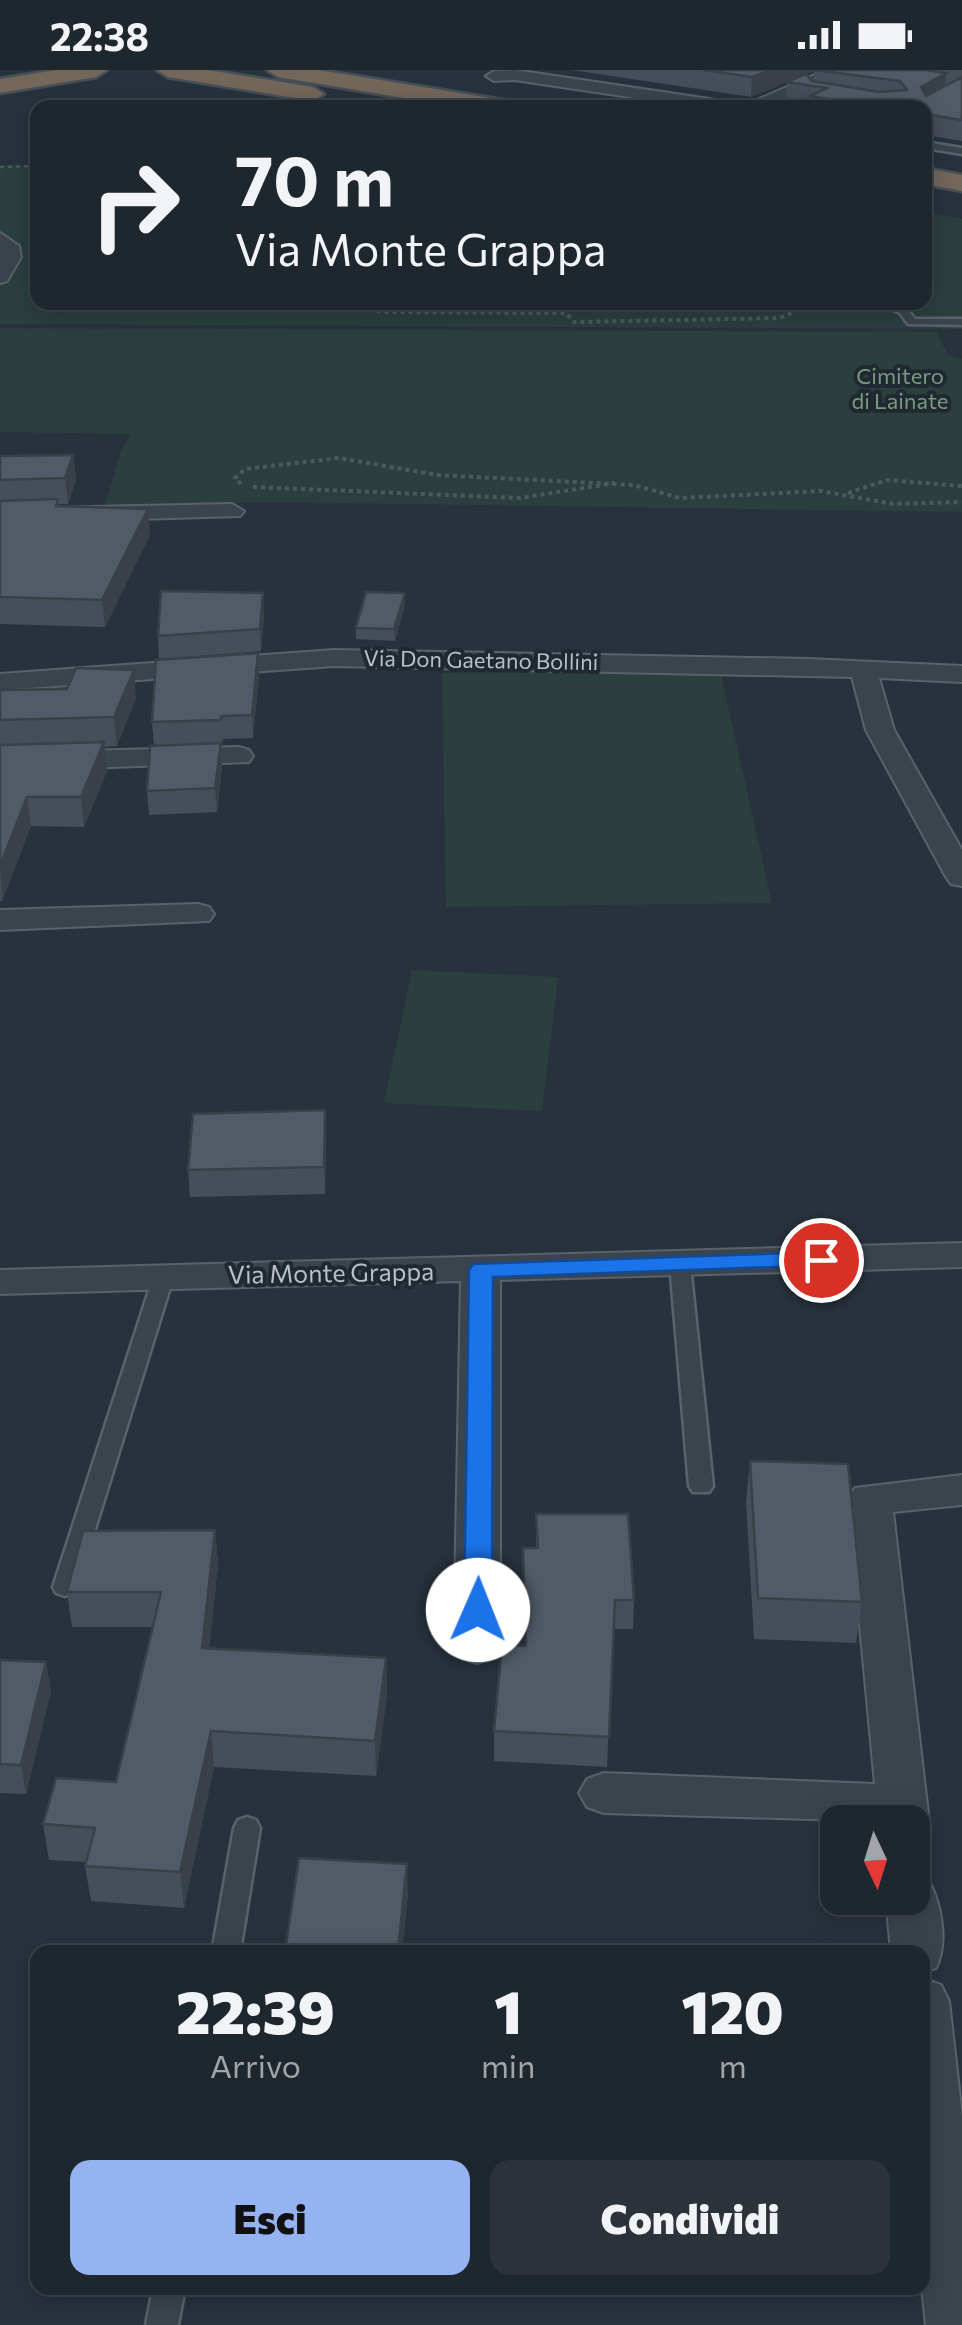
<!DOCTYPE html>
<html lang="it">
<style>
body{margin:0;font-family:Commissioner,sans-serif;background:#2b323a;color:#f1f3f6;height:100vh;display:flex;flex-direction:column;font-size:38px;white-space:nowrap}
*{box-sizing:border-box;margin:0}
p{font-size:32px;color:#a1a5aa}
.icon{flex:none;width:55px;height:55px;fill:none;stroke:currentColor;stroke-width:2;stroke-linecap:round;stroke-linejoin:round}
.map{position:relative;flex:1;overflow:hidden}
.side{position:absolute;left:30px;top:1875px;width:900px;height:350px;display:flex;flex-direction:column;background:#1e262e;border-radius:20px;box-shadow:0 5px 25px #0003,0 0 0 2px #3c434a}
.side>*{flex:none}
.hud{position:absolute;left:30px;top:30px;width:902px;height:210px;border-radius:20px;box-shadow:0 5px 25px #0003,0 0 0 2px #3c434a;background:#1e262e;color:#f1f3f6;overflow:hidden}
.needle{width:65px;rotate:176deg}
.fabs{position:absolute;left:820px;top:1735px;display:grid;gap:20px}
.fabs a{display:grid;place-items:center;width:110px;height:110px;border-radius:20px;background:#1e262e;box-shadow:0 5px 25px #0003,0 0 0 2px #3c434a;font-size:50px}
.pin{position:absolute;display:grid;place-items:center;width:85px;height:85px;color:#fff;margin:-42px;border:5px solid #fff;border-radius:50%;box-shadow:0 2px 10px #0007}
.me{position:absolute;width:110px;margin:-55px;rotate:1deg;stroke-linejoin:round;filter:drop-shadow(0 0 8px #0008)}
.turn{display:flex;align-items:center;gap:35px;height:210px;padding:0 40px;font-size:45px}
.turn .icon{width:130px;height:130px;stroke-width:2.5}
.turn b{display:block;font-size:70px;line-height:85px}
.eta{display:flex;justify-content:space-evenly;align-items:center;height:170px;text-align:center}
.eta b{font-size:60px;font-weight:800;line-height:70px}
.cta{display:flex;gap:20px;margin-top:auto;padding:20px 40px}
.cta a{flex:1;height:115px;border-radius:20px;background:#95b2f1;color:#111;font-size:40px;font-weight:800;line-height:115px;text-align:center}
.cta a+a{background:#2b323a;color:#f1f3f6}
.status{display:flex;justify-content:space-between;align-items:center;height:70px;padding:0 50px;background:#1e262e;direction:ltr}
.status svg{height:28px;fill:currentColor}
.map>svg:first-child{display:block}
</style>
<div class="status"><b>22:38</b><svg viewBox="0 0 49 12"><path d="M0 12V9h3v3zM5 12V6h3v6zM10 12V3h3v9zM15 12V0h3v12zM26 1h20v11H26zM47 4h2v5h-2z"/></svg></div>
<div class="map">
<svg width="962" height="2255" viewBox="0 0 962 2255">
<rect width="100%" height="100%" fill="#28323d"/>
<path fill="#2b3f3f" d="M0,95h37l1,137h887v-90l37,7v110l-962,-5z
M0,258l936,4 12,23 14,4v153l-696,-10 -162,5 18,-58 9,-15 -131,-2z
M720,600l52,233 -326,4 -4,-234z
M412,900l146,7 -16,134 -158,-8z"/>
<g fill="none" stroke-linecap="round" stroke-linejoin="round">
<g stroke="#59626b" stroke-width="5">
<path id="lane" d="M925,72l37,6v6l-37,-6z
M875,232c17,0 30,2 40,17h47v6l-54,-1 -8,-11z
M680,1188l10,6 23,222 -4,6h-16l-4,-6 -19,-222z
M163,1201l10,7 -96,309 -3,6 -9,3 -9,-3 -3,-6 100,-309z
M247,1747l9,3 4,8 -20,124h-28l22,-124 4,-8z
M153,2218h32l-7,37h-32z"/>
</g>
<g stroke="#59626b" stroke-width="4">
<path id="street" d="M515,0l221,33 21,-3 69,-30h21l-82,38h-62l-188,-28 -21,1 -8,-5 8,-5z
M0,163l19,13 2,11 -14,24 -7,2z
M232,434l12,7 -4,5 -240,7v-14z
M334,580l475,9 153,7v16l-83,-4 15,52 68,120v36l-11,-2 -5,-7 -80,-147 -14,-53 -518,-11 -334,24v-16z
M239,677l10,3 4,6 -4,6 -249,9v-18z
M198,834l11,3 5,7 -5,7 -209,9v-20z
M962,1173v24l-462,13v366l-7,12 -16,5 -16,-5 -7,-12 7,-365 -461,13v-24z
M962,1405v30l-69,7 36,310 -7,14 -10,3v-17l-308,-9 -17,-6 -8,-14 8,-14 17,-6 271,11 -27,-285 7,-11z
M912,1807l18,6c12,24 18,60 6,85l-14,4v-20h-31l-5,-54h26z
M922,1908l19,7 8,16 13,115v209h-36l-4,-37z"/>
</g>
<g stroke="#464f58" stroke-width="5">
<path id="highway" d="M56,0h51l-11,7 -96,16v-14z
M157,0h51l105,17 11,7 -11,7 -145,-24z
M267,0h52l190,31 11,7h-56l-186,-31z
M925,98l37,7v16l-37,-7z"/>
</g>
<path stroke="#4a5b5d" stroke-width="2.5" stroke-dasharray="4 4" stroke-linecap="butt" d="M0,97l38,-1"/>
<path stroke="#4a5b5d" stroke-width="4" stroke-dasharray="4 4" stroke-linecap="butt" d="M289,232l97,10 180,1 8,9 205,-4 13,-5 -2,-11
M241,414l-6,-6 10,-9 94,-11 98,17 197,10 46,13 141,-7 72,13 69,-2
M253,417l267,11 95,-15
M848,423l39,-13 75,6"/>
<use href="#lane" fill="#3b444d" fill-rule="evenodd"/>
<use href="#street" fill="#3b444d" fill-rule="evenodd"/>
<use href="#highway" fill="#726759" fill-rule="evenodd"/>
</g>
<path fill="#464e59" fill-rule="evenodd" d="M572,0h390v71l-37,-6v-27h-116v-2l-23,-4 1,-20 14,-6 -50,21zM814,1v10h-2l-6,-7z
M73,385l3,25 -8,24h-10l1,2 91,29 -45,92 -105,-3v-168z
M405,523v12l-10,36 -39,-2v-11z
M264,545l-3,36 -102,8 -1,-23z
M258,583l1,22 -6,63 -30,1 -1,5h-1l1,23 -5,45 -68,3 -2,-24 7,-46 -2,-23z
M0,620l136,8 -19,48 -13,1 3,24 -23,56 -53,-1 -29,75h-2z
M326,1067l-1,57 -135,3 -2,-27z
M750,1391l112,141 -6,41 -102,-4 -8,-138z
M536,1444l98,86 -1,29h-20l-6,138 -113,-6v-30l31,-85 -2,-98h13z
M215,1460l3,35 -9,84 177,9 1,36 -11,82 -162,-9 -30,141 -93,-7 -6,-35 1,-4 -37,-2 -6,-36 73,-42 37,-155h-81l-5,-35z
M0,1590l46,2 5,29 -25,103 -26,-1z
M408,1823l-6,59h-116v-7z"/>
<path fill="#394048" d="M770,0h46l-65,27 1,-20z
M946,3l-2,20 -25,14 2,-20z
M73,385l3,25 -8,24 -3,-26z
M148,439l2,26 -45,92 -3,-27z
M263,523l1,22 -3,36 -1,-22z
M405,523v12l-10,36 -1,-12z
M258,583l1,22 -6,63 -1,-23z
M134,600l2,28 -19,48 -3,-29z
M104,672l3,29 -23,56 -3,-30z
M221,673l1,24 -5,45 -2,-24z
M27,727l4,29 -29,75 -2,-35z
M325,1040l1,27 -1,57 -1,-27z
M215,1460l3,35 -13,118 -3,-35z
M386,1588l1,36 -11,82 -1,-35z
M46,1592l5,29 -25,103 -5,-29z
M211,1661l3,36 -30,141 -4,-36z
M407,1794l1,29 -6,59h-4z"/>
<path fill="#515b67" stroke="#394048" stroke-width="2.5" d="M703,0h67l-18,7z
M814,0h111l21,3 -25,14 5,9 36,-19v43l-37,-6v-6h-42l-73,-12 17,-8 -40,-6 19,-8 6,7 67,11 28,-2 -7,-9z
M73,385l-8,23 -65,2v-24z
M58,429l-2,7 92,3 -46,91 -102,-3v-96z
M161,521l102,2 -3,36 -102,7z
M366,522l39,1 -11,36 -38,-1z
M258,583l-6,62 -31,1v4l-69,2 4,-62z
M76,598l58,2 -20,47 -114,3v-30l67,-1z
M104,672l-23,55h-54l-27,69v-121z
M221,673l-6,45 -68,3 3,-45z
M325,1040l-1,57 -136,3 5,-56z
M750,1391l98,3 14,138 -104,-4z
M536,1444h92l6,86h-19l-6,137 -115,-6 8,-86 24,1 -3,-98h15z
M215,1460l-13,118 184,10 -11,83 -164,-10 -31,141 -95,-6 10,-38 -52,-4 13,-46 60,4 45,-190h-94l16,-61z
M0,1590l46,2 -25,103 -21,-1z
M299,1788l108,6 -9,86 -112,-5z"/>
<path fill="#1a73e8" stroke="#114b97" stroke-width="2.5" d="M821,1182l9,2 3,6 -3,5 -337,12 -1,333 -4,7h-20l-4,-7 5,-340 4,-6z"/>
<g text-anchor="middle" stroke-width="8" stroke-linejoin="round" paint-order="stroke">
<g font-size="22" fill="#789b7f" stroke="#202932">
<text x="900" y="314">Cimitero<tspan x="900" dy="25">di Lainate</tspan></text>
</g>
<g font-size="22" fill="#b8bfc8" stroke="#202932">
<text transform="translate(481 590) rotate(1)" y="8">Via Don Gaetano Bollini</text>
</g>
<g font-size="25" fill="#b8bfc8" stroke="#202932">
<text transform="translate(331 1203) rotate(-1)" y="9">Via Monte Grappa</text>
</g>
</g>
</svg>
<div class="fabs">
<a><svg class="needle" viewBox="-14 -14 28 28"><path d="M0-13l5 13h-10z" fill="#e53935"/><path d="M0 13l5-13h-10z" fill="#a1a5aa"/></svg></a>
</div>
<div class="pin" style="left:821px;top:1190px;background:#d93025"><svg class="icon" aria-label="arrive" viewBox="0 0 24 24"><path d="M6 21V4h12l-3 4 3 4H6"/></svg></div>
<svg class="me" style="left:478px;top:1540px" viewBox="-20 -20 40 40"><circle r="19" fill="#fff"/><path d="M0-13L10 11 0 6-10 11z" fill="#1a73e8"/></svg>
<div class="hud">
<div class="turn"><svg class="icon" aria-label="right" viewBox="0 0 24 24"><path d="M7 20v-9h11M14 6l5 5-5 5"/></svg><div><b>70 m</b>Via Monte Grappa</div></div>
</div>
<section class="side">
<div class="eta">
<div><b>22:39</b><p>Arrivo</p></div>
<div><b>1</b><p>min</p></div>
<div><b>120</b><p>m</p></div>
</div>
<div class="cta"><a>Esci</a><a>Condividi</a></div>
</section>
</div>
